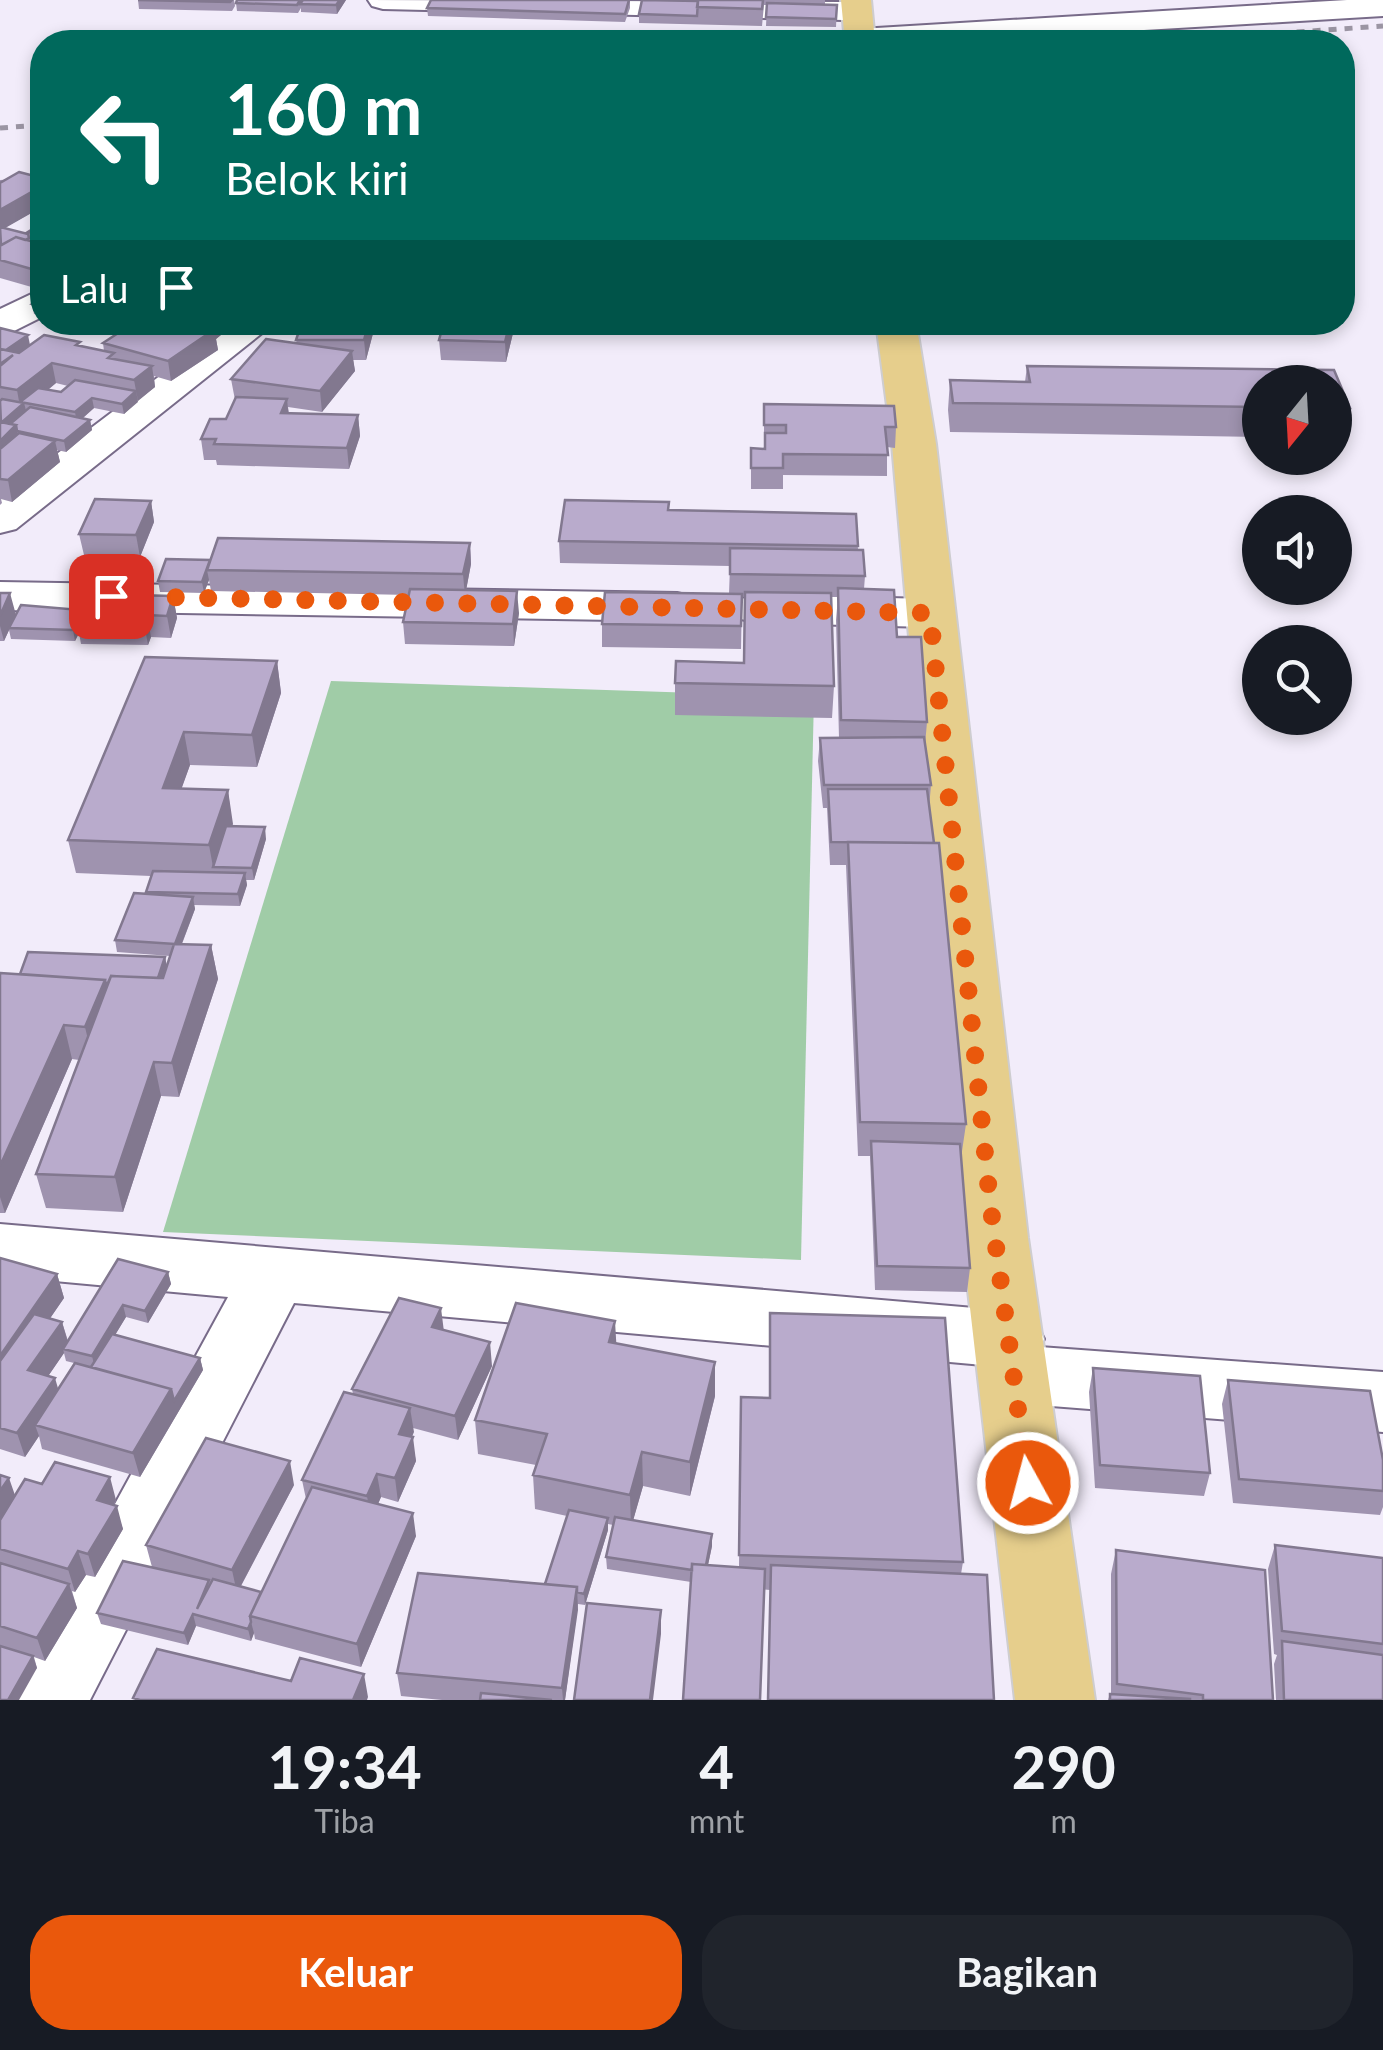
<!DOCTYPE html>
<html lang="id">
<style>
body{margin:0;font-family:Lato,sans-serif;background:#20242c;color:#f1f3f6;height:100vh;display:flex;flex-direction:column;font-size:38px;white-space:nowrap}
*{box-sizing:border-box;margin:0}
p{font-size:32px;color:#9ea1a6}
.icon{flex:none;width:55px;height:55px;fill:none;stroke:currentColor;stroke-width:2;stroke-linecap:round;stroke-linejoin:round}
.map{position:relative;height:1700px;overflow:hidden}
.drawer{display:flex;flex-direction:column;background:#171b24;flex:1}
.drawer>*{flex:none}
.banner{position:absolute;left:30px;top:30px;width:1325px;height:305px;border-radius:40px;box-shadow:0 5px 15px #0003;background:#00695c;color:#fff;overflow:hidden}
.needle{width:65px;rotate:198deg}
.fabs{position:absolute;left:1242px;top:365px;display:grid;gap:20px}
.fabs a{display:grid;place-items:center;width:110px;height:110px;border-radius:50%;background:#171b24;box-shadow:0 5px 15px #0003;font-size:50px}
.pin{position:absolute;display:grid;place-items:center;width:85px;height:85px;color:#fff;margin:-42px;border-radius:20px;box-shadow:0 5px 15px #0006}
.me{position:absolute;width:110px;margin:-55px;rotate:353deg;stroke-linejoin:round;filter:drop-shadow(0 0 8px #0008)}
.turn{display:flex;align-items:center;gap:35px;height:210px;padding:0 30px;font-size:45px}
.turn .icon{width:130px;height:130px;stroke-width:2.5}
.turn b{display:block;font-size:70px;line-height:85px}
.then{display:flex;align-items:center;height:95px;padding:0 30px;background:#0003;gap:20px;font-size:38px}
.eta{display:flex;justify-content:space-evenly;align-items:center;height:170px;text-align:center}
.eta b{font-size:60px;font-weight:700;line-height:70px}
.button{display:flex;gap:20px;margin-top:auto;padding:20px 30px}
.button a{flex:1;height:115px;border-radius:40px;background:#ea580c;color:#fff;font-size:40px;font-weight:700;line-height:115px;text-align:center}
.button a+a{background:#20242c;color:#f1f3f6}
.map>svg:first-child{display:block}
</style>
<div class="map">
<svg width="1383" height="1700" viewBox="0 0 1383 1700">
<rect width="100%" height="100%" fill="#f2ecfa"/>
<path fill="#a0cca7" d="M331,681l483,16 -13,563 -638,-28z"/>
<g fill="none" stroke-linecap="round" stroke-linejoin="round">
<g stroke="#786b89" stroke-width="4">
<path id="minor" d="M368,0l475,2 11,3 4,6 -4,6 -11,3 -460,-11 -11,-3z
M1347,0h36v16l-442,26h-93l-4,-4 5,-7 11,-2z
M42,289v28l-42,21v-29z
M231,322h45l-260,207 -16,4v-36z
M0,582l677,11 17,4 7,10 -7,10 -17,4 -677,-11z
M758,595l172,4 17,4 7,10 -7,10 -17,4 -172,-4 -17,-4 -7,-10 7,-10z
M0,1224l1009,87 25,8 10,20 -4,8 343,25v60l-369,-29 -25,-9 -10,-20 4,-9 -689,-62 -204,397h-82l220,-403 -228,-21z"/>
</g>
<g stroke="#cecdd0" stroke-width="4">
<path id="major" d="M841,0h30l4,42h-30z
M876,322h40l20,122 92,794 67,462h-80l-53,-462 -70,-794z"/>
</g>
<use href="#minor" fill="#fff" fill-rule="evenodd"/>
<use href="#major" fill="#e6ce8c" fill-rule="evenodd"/>
<path stroke="#9b95a3" stroke-width="5" stroke-dasharray="8 8" stroke-linecap="butt" d="M1153,42l230,-16
M0,128l42,-3"/>
</g>
<path fill="#9f93af" fill-rule="evenodd" d="M138,0h96l1,6 -3,5 -93,-2z
M346,0l-9,14 -36,-2v-4l-3,5 -61,-2 -1,-8z
M630,0v8l-5,14 -197,-6 -1,-8z
M698,0h127v4l12,1 -1,22 -70,-1 1,-21h-3l-2,21 -123,-3v-9z
M42,178v29l-38,21 24,6v-2l14,-9v67l-42,-12v-98z
M42,297v19l-8,-2 -2,-10z
M67,322h57l-15,11z
M135,322h102l-21,17 2,11 -47,31 -17,-5 1,11 -18,14 -13,13 -30,-6 -11,10 7,2 2,10 -26,22 -9,-2 3,12 -48,40 -11,-3 1,4 -2,2v-177l30,17 51,1 23,5 -1,-8zM56,383l12,3 -7,6 -13,-2z
M302,322h74l-10,38h-13l2,11 -33,41 -34,-5 1,6 69,2 2,21 -11,33 -132,-4 -1,-5h-12l-3,-21 25,-20 9,-19 -4,-21 66,-35 -1,-4z
M444,322h70v7l-8,33 -65,-2 -2,-20z
M932,322h163l-1,9 -161,-1z
M1027,366l307,4 16,38 -6,30h-9v-56h-75v55l-310,-5 -2,-22 2,-30 75,2z
M764,404l132,23 -1,21 -8,-1v29l-104,-1v14h-32v-41l13,1z
M151,501l3,21 -14,35 -56,-2 -5,-21z
M668,510l188,4 2,36 7,26 -1,13 33,48 30,85 -2,23 6,40 -2,23 37,316 -5,34 9,110 -3,24 -92,-2 -5,-134h-12l-12,-291h-16l-3,-57h-4l-5,-47 2,-23h19l-3,-118 2,-23h-7l3,89 -2,32 -157,-3v-32l69,-20 1,-67h-3l-1,53 -139,-2v-23l127,-30 1,-28 -170,-3 -1,-22z
M470,543l1,21 -5,26 53,23 -5,33 -109,-2 -2,-22 6,-27 -198,-4 -2,-11 -5,13 -44,-1 -2,-11 52,-21z
M0,593l15,22 66,-5 92,-14 4,22 -6,20 -20,-1 -3,8 -67,-1 -2,-11 -4,8 -64,-2 -2,-9 -5,11h-4z
M145,657l132,4 4,32 -24,74 -67,-2 -9,24 47,1 4,36 34,13 -12,41h-8l1,5 -7,21 -46,-1 1,4 -13,35 29,1 7,34 -39,118 -18,-1 -38,116 -77,-4 -10,-34 43,-114 -7,-1 -67,154h-5v-240l20,1 145,-17 2,10 3,-11 -53,-4 -2,-12 32,-46 4,-18 -75,-3 -8,-33z
M0,1258l57,16 7,24 -14,20 12,4 6,19 100,-69 3,12 -23,39 -22,-6 -11,18 85,23 3,12 -63,107 -98,-28 -3,-13 -14,21 -25,-8zM64,1353l2,8 8,2 -16,26 -10,-13z
M770,1313l193,249 -2,12 -191,16 -79,-8 -84,-13 -1,-12 7,-32 -5,-1v6l-23,75 -7,-1 -13,96h-123l-41,-4 -4,-23 148,-89 22,-68 -32,-7 -2,-34 3,-10 -58,-11 -3,-34 141,-77 99,19v34l-25,100 -47,-10 -10,34 79,26 -4,19 31,2 2,-170 28,1z
M443,1330l49,36 -34,74 -45,-12 -2,9 5,24 -18,41 -17,-5 -3,7 38,32 -55,131 -106,-28 -1,-6 -3,8 -55,-15 -8,19 -87,-21 -4,-11 55,-46 -6,-22 148,-60 -53,101 20,6 45,-93 -4,-19 51,-86 -1,-5z
M1093,1368l117,105 -6,23 -109,-8 -6,-96z
M1228,1380l155,80v47l-3,8 -147,-12 -11,-99z
M0,1475l15,21 27,-12 74,16 -2,5 9,24 -28,48 -9,-2 -11,17 -3,-1 5,17 -32,53 -11,-4 3,11 -37,32z
M1275,1545l108,13v142h-107l-2,-36 3,-9 -3,-1 -6,-85z
M1116,1550l157,150h-165l2,-6h1v-120z"/>
<path fill="#82788f" d="M340,0h6l-9,14 -1,-9z
M42,186v21l-42,24v-21z
M107,322h17l-15,11z
M208,322h29l-21,17 2,11 -47,31 -3,-20 40,-27 -2,-10z
M369,322h7l-10,38 -2,-20z
M510,322h4v7l-8,33 -1,-20z
M28,335l2,10 -30,42 6,-37z
M352,351l3,20 -33,41 -2,-21z
M52,363l4,20 -26,21 -6,-1 3,11 -19,15 -8,-5 20,-17 -3,-17z
M152,366l3,21 -17,14 -4,-21z
M136,391l2,11 -14,12 -2,-10z
M92,398l2,10 -17,15 -2,-11z
M287,399l2,20 -8,-6z
M358,415l2,21 -11,33 -2,-21z
M90,420l2,10 -26,22 -2,-11z
M16,425l4,21 -20,21v-26z
M55,441l5,21 -48,40 -4,-22z
M151,501l3,21 -14,35 -4,-22z
M470,543l1,21 -6,32 -2,-22z
M207,570l2,10 -5,13 -2,-11z
M517,591l2,22 -5,33 -1,-22z
M10,593l6,22 -12,26 -4,-15v-10z
M173,596l4,22 -6,20 -4,-22z
M147,615l4,22 -3,8 -4,-22z
M76,622l3,11 -4,8 -2,-11z
M277,661l4,32 -24,74 -5,-32z
M184,732l6,33 -20,56 -7,-33z
M228,790l5,34 -14,43h-6l-4,-22z
M265,827l1,12 -12,41 -2,-12z
M245,873l2,12 -7,21 -2,-12z
M193,897l2,12 -18,47 -2,-12z
M211,945l7,34 -39,118 -7,-34z
M165,957l5,24 -15,6z
M105,980l8,34 -20,47 -8,-34z
M64,1025l8,34 -67,154 -5,-16v-31z
M154,1062l7,34 -38,116 -8,-35z
M168,1272l3,12 -23,39 -3,-12z
M57,1274l7,24 -58,85 -6,-19v-8z
M123,1305l3,12 -31,51 -3,-12z
M441,1308l3,24 -12,-5z
M615,1321l2,34 -8,-13z
M62,1322l7,24 -6,3 1,4 -28,41 -8,-24z
M490,1342l2,24 -34,74 -3,-24z
M200,1358l3,12 -63,107 -7,-24 38,-64z
M715,1362v34l-25,100v-34z
M55,1378l7,24 -27,23 4,11 -14,21 -8,-24z
M410,1408l4,24 -11,26 -4,-24z
M413,1437l3,24 -18,41 -3,-24z
M642,1452l1,34 -12,42 -1,-33z
M290,1461l4,24 -57,108 -5,-23z
M377,1474l4,23 -10,23 -4,-24z
M110,1477l6,23 -12,23 -7,-23z
M9,1478l8,23 -17,26v-36z
M117,1506l6,23 -28,48 -7,-23z
M413,1513l3,23 -55,131 -4,-23z
M608,1518v12l-23,75 -1,-11z
M712,1534v12l-8,38v-12z
M78,1551l8,24 -11,17 -7,-23z
M69,1584l8,24 -32,53 -8,-23z
M577,1587l1,23 -13,90h-2l-1,-12z
M661,1610v24l-8,66h-3z
M193,1614l3,12 -8,19 -4,-12z
M251,1622l3,11 -3,8 -3,-12z
M33,1656l4,12 -18,32h-11z
M364,1674l4,23 -1,3h-14z"/>
<path fill="#b9abcc" stroke="#82788f" stroke-width="2.5" d="M138,0h94l-2,2z
M237,0h63l-3,5 -61,-2z
M303,0h37l-4,5 -36,-1z
M431,0h198l-4,14 -198,-6z
M642,0l56,1 -1,15 -58,-2z
M698,0h65l-1,9 -65,-2z
M767,3l70,2 -1,14 -70,-2z
M19,172l23,6v8l-42,24v-27z
M42,223v49l-42,-12v-14l16,-9 14,4 12,-6 -14,-3z
M0,227l28,7 1,4 -4,2 -9,-3 -15,8z
M42,297v10l-10,-3z
M135,322h58l22,7 -47,32 -65,-18z
M302,322h67l-5,18h-68z
M444,322h66l-5,20 -66,-2z
M0,328l28,7 -22,15 -6,-1z
M44,335l36,7 -4,3 38,8 -6,5 44,8 -18,14 -82,-17 -35,27 -17,-3v-21l13,-11 -13,9v-15l19,4z
M266,339l86,12 -32,40 -89,-12z
M1027,366l307,4 16,38h-15v-26h-75v25l-307,-4 -3,-23 80,2z
M75,380l61,11 -14,13 -30,-6 -17,14 -55,-10 18,-14 23,4z
M236,397l51,2 -6,14 77,2 -11,33 -133,-4 2,-5h-15l9,-20h16z
M2,399l22,4 -23,20 -1,-22z
M764,404l130,2 2,21h-11l3,28 -105,-1v14h-32v-20l14,1v-16h21v-8h-22z
M30,407l60,13 -26,21 -47,-10 -1,-6 -6,-1z
M0,422l16,3 -16,16z
M19,433l36,8 -47,39 -8,-1v-30z
M95,499l56,2 -15,34 -57,-1z
M565,500l104,2 -1,8 188,4 2,32 -299,-5z
M218,538l252,5 -7,31 -256,-4z
M730,548l133,2 2,26 -135,-2z
M166,559l44,1 -8,22 -44,-1z
M838,588l56,2 3,47h24l6,85 -86,-2z
M410,589l107,2 -4,33 -110,-2z
M605,592l137,2 -1,32 -139,-2z
M745,592l86,1 3,93 -159,-3 1,-22 68,2z
M0,593h10l-10,23z
M88,594l85,2 -6,20 -20,-1 -3,8 -68,-1z
M21,605l60,5 -8,20 -64,-2z
M145,657l132,4 -25,74 -68,-3 -21,56 65,2 -19,55 -141,-5z
M924,737l7,48h-107l-4,-47z
M828,789h99l7,54 -103,-1z
M226,826l39,1 -13,41 -39,-1z
M848,842l91,1 27,281 -106,-2z
M153,871l92,2 -7,21 -92,-2z
M134,893l59,4 -18,47 -60,-4z
M174,944l37,1 -39,118 -18,-1 -39,115 -79,-3 75,-198 52,2z
M28,952l137,5 -7,21 -47,-2 -4,9h-1l-1,-5 -85,-6z
M0,973l105,7 -20,47 -21,-2 -64,141z
M871,1141l89,3 10,124 -93,-2z
M0,1258l57,16 -57,82z
M118,1259l50,13 -23,39 -22,-6 -31,51 -29,-7z
M399,1298l42,10 -9,19 58,15 -35,74 -103,-27z
M516,1303l99,18 -6,21 106,20 -25,100 -48,-10 -12,43 -97,-20 14,-41 -72,-14z
M770,1313l175,5 18,244 -224,-7 2,-158 29,1z
M34,1314l28,8 -34,48 27,8 -38,55 -17,-5v-67z
M112,1334l88,24 -26,43 -3,-12 -80,-22z
M75,1363l96,26 -38,64 -98,-28z
M1093,1368l107,8 10,97 -110,-8z
M1228,1380l142,11 13,69v31l-144,-12z
M344,1392l66,16 -11,26 14,3 -18,41 -18,-4 -10,22 -65,-16z
M206,1438l84,23 -58,109 -86,-25z
M55,1462l55,15 -13,23 20,6 -29,48 -10,-3 -10,18 -68,-20v-29l25,-41 17,5z
M0,1475l9,3 -9,13z
M312,1487l101,26 -56,131 -107,-28z
M569,1510l39,8 -24,76 -7,-2v-5l-32,-3z
M615,1517l97,17 -6,31 -14,-1v6l-86,-13z
M1275,1545l108,13v86l-101,-13z
M1116,1550l149,20 8,130h-70v-5l-86,-11z
M123,1561l86,19 -12,29 16,-30 48,13 -11,24 1,6 -3,7 -55,-15 -9,19 -87,-20z
M0,1563l69,21 -32,54 -37,-12z
M692,1564l73,5 -5,131h-77z
M771,1565l216,10 7,125h-226z
M418,1573l159,14 -15,101 -165,-15z
M587,1603l74,7 -11,90h-76z
M1282,1641l101,14v45h-99z
M0,1646l33,10 -25,44h-8z
M157,1649l134,32 9,-23 64,16 -11,26h-213l-7,-2z
M481,1693l71,7h-72z
M1110,1694l80,5v1h-80z"/>
<g fill="none" stroke-linecap="round" stroke-linejoin="round">
<path stroke="#ea580c" stroke-width="18" stroke-dasharray="0 32.4" d="M111,596l819,17 60,589 38,281"/>
</g>
</svg>
<div class="fabs">
<a><svg class="needle" viewBox="-14 -14 28 28"><path d="M0-13l5 13h-10z" fill="#e53935"/><path d="M0 13l5-13h-10z" fill="#9ea1a6"/></svg></a>
<a><svg class="icon" aria-label="sound" viewBox="0 0 24 24"><path d="M4 9h4l5-4v14l-5-4H4zM17 9q2 3 0 6"/></svg></a>
<a><svg class="icon" aria-label="search" viewBox="0 0 24 24"><circle cx="10" cy="10" r="6"/><path d="M15 15l6 6"/></svg></a>
</div>
<div class="pin" style="left:111px;top:596px;background:#d93025"><svg class="icon" aria-label="arrive" viewBox="0 0 24 24"><path d="M6 21V4h12l-3 4 3 4H6"/></svg></div>
<svg class="me" style="left:1028px;top:1483px" viewBox="-20 -20 40 40"><circle r="17" fill="#ea580c" stroke="#fff" stroke-width="3"/><path d="M0-11L8 9 0 5-8 9z" fill="#fff"/></svg>
<div class="banner">
<div class="turn"><svg class="icon" aria-label="left" viewBox="0 0 24 24"><path d="M17 20v-9H6M10 6l-5 5 5 5"/></svg><div><b>160 m</b>Belok kiri</div></div>
<div class="then">Lalu<svg class="icon" aria-label="arrive" viewBox="0 0 24 24"><path d="M6 21V4h12l-3 4 3 4H6"/></svg></div>
</div>
</div>
<section class="drawer">
<div class="eta">
<div><b>19:34</b><p>Tiba</p></div>
<div><b>4</b><p>mnt</p></div>
<div><b>290</b><p>m</p></div>
</div>
<div class="button"><a>Keluar</a><a>Bagikan</a></div>
</section>
